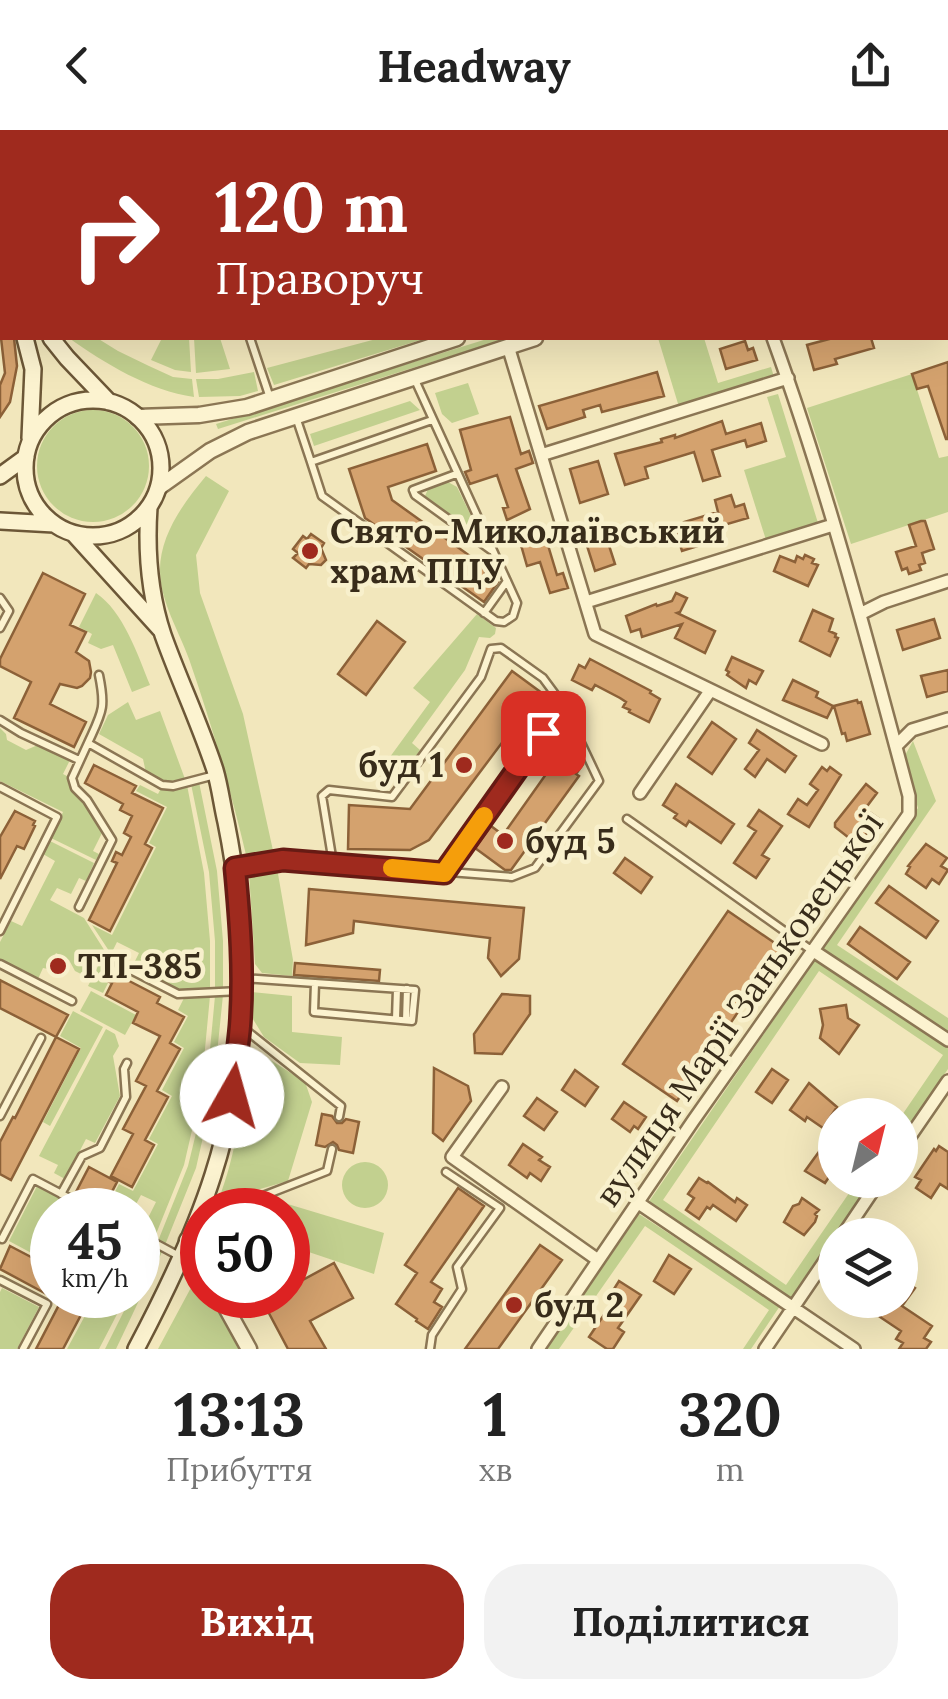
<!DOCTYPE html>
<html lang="uk">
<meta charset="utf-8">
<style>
body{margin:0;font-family:Lora,serif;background:#f2f2f2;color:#222;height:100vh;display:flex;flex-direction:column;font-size:38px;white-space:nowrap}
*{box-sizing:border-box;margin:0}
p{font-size:32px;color:#767676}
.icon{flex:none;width:55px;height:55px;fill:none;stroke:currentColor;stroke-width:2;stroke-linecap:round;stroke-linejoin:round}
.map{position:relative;height:1219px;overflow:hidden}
.details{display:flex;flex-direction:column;background:#fff;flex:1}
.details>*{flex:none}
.guide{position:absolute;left:0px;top:0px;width:950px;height:210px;box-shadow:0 10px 40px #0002;background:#9f2a1e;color:#fff;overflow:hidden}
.needle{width:65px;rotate:35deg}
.tools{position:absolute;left:818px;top:968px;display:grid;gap:20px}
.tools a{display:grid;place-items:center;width:100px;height:100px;border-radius:50%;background:#fff;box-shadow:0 10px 40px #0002;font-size:50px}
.speed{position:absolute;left:30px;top:1058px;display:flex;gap:20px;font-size:50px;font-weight:700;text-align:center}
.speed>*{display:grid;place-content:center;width:130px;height:130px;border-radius:50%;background:#fff;box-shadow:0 10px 40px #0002;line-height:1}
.speed small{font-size:25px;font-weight:400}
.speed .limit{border:15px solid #d22;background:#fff;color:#111}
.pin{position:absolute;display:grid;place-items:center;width:85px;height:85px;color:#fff;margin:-42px;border-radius:20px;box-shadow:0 5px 15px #0006}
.me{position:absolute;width:110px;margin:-55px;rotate:7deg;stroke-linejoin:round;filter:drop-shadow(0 0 8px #0008)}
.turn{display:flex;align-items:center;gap:35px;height:210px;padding:0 50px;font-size:45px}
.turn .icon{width:130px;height:130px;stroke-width:2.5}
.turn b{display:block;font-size:70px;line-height:85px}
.eta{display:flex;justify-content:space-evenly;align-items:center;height:170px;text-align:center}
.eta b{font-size:60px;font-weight:700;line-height:70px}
.primary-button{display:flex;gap:20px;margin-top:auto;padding:20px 50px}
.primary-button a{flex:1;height:115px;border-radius:40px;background:#9f2a1e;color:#fff;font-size:40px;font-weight:700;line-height:115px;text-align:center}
.primary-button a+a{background:#f2f2f2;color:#222}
header{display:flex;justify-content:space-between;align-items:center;height:130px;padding:0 50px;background:#fff;font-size:45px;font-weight:700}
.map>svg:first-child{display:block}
</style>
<header><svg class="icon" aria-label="back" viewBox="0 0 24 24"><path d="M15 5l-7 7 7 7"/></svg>Headway<svg class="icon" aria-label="share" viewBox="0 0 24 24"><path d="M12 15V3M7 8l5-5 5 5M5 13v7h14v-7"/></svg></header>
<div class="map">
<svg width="948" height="1219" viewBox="0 0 948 1219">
<rect width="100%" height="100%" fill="#f2e7bc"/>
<path fill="#c2d08f" d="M69,208h28l21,13 31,15 24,11 19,2 2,18c-44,-6 -90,-34 -125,-59z
M162,208h27l2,34 -16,-2 -24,-10z
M194,208h26l10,31 -34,4z
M380,208h47l-153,47 -7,-17z
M490,208l15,1 -287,90 -2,-5z
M658,208h46l14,45 53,-16 3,10 -95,30z
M254,242l4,19 -18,5 -41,1 -3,-18h22z
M912,244l27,84 9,-2v56l-97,32 -44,-136z
M468,253l11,31 -27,9 -10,-9 -7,-21z
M778,264l40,129 -52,17 -22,-70 42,-13 -19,-60z
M410,271l10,9 -106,36 -4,-12z
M37 336a56 56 0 1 1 112 0a56 56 0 1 1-112 0Z
M206,346l23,15 -33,64 4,38 43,121 31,141 -27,4c-16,-68 -35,-134 -58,-200 -10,-28 -28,-56 -29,-87 -1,-36 24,-70 46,-96z
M448,352l9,5 19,39 -6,3 -45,-33 3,-7z
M96,463c27,18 42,62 54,92l-18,7 -19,-47 -12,4 -13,-6 4,-9 -13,-7z
M477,484l19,14 -1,6 -5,4 -11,-1 -14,33 -53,73 8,7 -12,17 -21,-6 43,-59 -17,-14z
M128,572l8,18 24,-9 25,68 -22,3 -17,-9 -3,-14 -44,-25 9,-19z
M0,598l6,6 1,6 19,10 12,-5 32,15 -7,14 6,3 3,12 11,11 19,33 -9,18 6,3 -3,6 -45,-22 12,-26 -63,-31z
M913,611l23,60 -99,144 111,73v17l-129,-84 99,-143 -15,-49z
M199,652l18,89 6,70v48h-8v-48l-6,-69 -18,-88z
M140,655l18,9 3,-6 12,1 14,-4 17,88 6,68v48l-31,2 -47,-24 7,-14 -22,-11 -6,12 -19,-29 20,10 44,-88 -7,-4 18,-36 -31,-16z
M50,711l44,22 -8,18 -7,-3 -8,16 -14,-6 -7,12 34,18 24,38 -10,21 10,6 -5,10 -15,-7 12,-24 -8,-5 -9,18 -8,-4 -6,-11 -13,-7 -8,16 -5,-1 -5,11 -38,-19v-18l11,-21 11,5 33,-65 -12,-7z
M277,738l16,92 -1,16 -30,-3 -7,-9 -6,-91z
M816,828l132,90v21l-48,70v-21l43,-63 -124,-84 -156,229 123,85 72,-105h14l-82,120 -142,-97z
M91,861l45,24 -11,20 -45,-24z
M252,862l40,4v36l50,5 -2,28 -40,-2 -36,-26 -13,-21z
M223,865l-10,98 -17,75 -31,77 -7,-4 30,-75 18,-74 9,-96z
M210,866l-9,95 -17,74 -30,74 -13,-7 15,-30 -15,-7 -6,11 -4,-2 -4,6h-15l-5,-3 12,-23 14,7 25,-47 -9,-5 23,-43 -10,-6 22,-42 -10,-6 14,-26 -10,-6 6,-12z
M73,881l30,16 -53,99 -7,-4 38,-74 -21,-12z
M106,899l9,5 4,12 -6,10 7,40 -25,47 -9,-4 -21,40 -11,-6 4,-8 -19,-9z
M250,917l55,35 7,20 -24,79 -70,20c19,-48 25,-102 32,-154z
M342 1055a23 23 0 1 1 46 0a23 23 0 1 1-46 0Z
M37,1056l46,24h-31v54l-43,-23z
M281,1072l103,31 -10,41 -86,-29v-35h-32z
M639,1084l141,92 -29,43h-8l26,-39 -124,-84 -86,123h-12z
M153,1117l9,5 -46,97h-11l27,-54h6v-12z
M201,1150l1,15h7l30,54h-81l36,-67z
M2,1158l37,19 -22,42h-17v-57z
M78,1165h49l-28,54h-32l20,-37 -14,-8z"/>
<path fill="#d4a26e" stroke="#8c6138" stroke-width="2.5" d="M1,208h13l3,28 -7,36 -10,15v-32l5,-12z
M833,208h38l3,10 -39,11 2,5 -23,6 -7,-25z
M745,211l3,9 5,-2 4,12 -31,9 -6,-20z
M948,232v77h-2l-18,-53 -11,3 -5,-15z
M657,242l7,24 -62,16 -2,-7 -17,5 2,7 -38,12 -8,-23z
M510,287l11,37 8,-3 4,12 -17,6 14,40 -23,11 -4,-12 5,-1 -11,-32 -27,9 -5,-12 6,-2 -11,-40z
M722,291l4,13 35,-11 5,18 -19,6 -2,-7 -33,10 8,26 -17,5 -9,-29 -49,15 3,11 -23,7 -10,-31 47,-12 -1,-3 14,-4v3z
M427,314l9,27 -48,16 4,13 96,69 -3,4 13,9 -14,20 -119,-84 -16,-49z
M598,331l10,33 -28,9 -10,-34z
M731,365l4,12 9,-3 4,14 -38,11 4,12 -32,10 -6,-19 10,-3 -2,-7 34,-10 -3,-12z
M921,391h4l9,28 -12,4 3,10 -6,2 2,5 -12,4 -2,-6 -5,2 -6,-18 20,-6 -7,-21z
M602,394l13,40 -20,7 -13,-41z
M544,402l13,43 6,-2 5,15 -18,5 -10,-31 -13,4 -6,-21 13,-4 -2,-6z
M311,404l13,9 -3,5 5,12 -5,5 -12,-1 -3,4 -13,-10 5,-5 -5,-4 10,-13 4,3z
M805,425l9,4 -2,4 6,2 -10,21 -34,-15 6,-15 15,6 2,-6 6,3z
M43,443l42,21 -15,31 16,7 -10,20 13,9 2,11 -1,6 -8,8 -5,2 -17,-4 -10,20 36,18 -12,25 -60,-29 17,-36 -31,-16v-7z
M676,463l11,5 -7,14 -3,1 38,18 -10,22 -30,-15 7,-14 -40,13 -2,-8 -9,3 -5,-16 30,-12 1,2 15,-5z
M813,480l20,9 -4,12 7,3 -1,3 3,1 -8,18 -30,-15z
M934,489l6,19 -37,12 -6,-20z
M377,491l28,21 -39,53 -28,-21z
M732,527l31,14 -7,13 -7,-4 -3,8 -19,-13 2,-3 -3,-2z
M590,529l61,32 -1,2 10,6 -11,23 -20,-10 1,-2 -7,-3 3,-5 -6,-4 -25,-13 -3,5 -20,-10 7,-15 6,3z
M948,540v21l-21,6 -6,-21z
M512,541l38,28 4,6 -14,18 -15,-11 -96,128 -19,10 -62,-1 1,-44 61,4z
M793,550l25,12 -2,5 17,9 -6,12 -44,-18z
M857,570l1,3 3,-1 9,32 -23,7 -2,-8 -3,1 -8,-28z
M712,592l24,17 -24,35 -24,-17z
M757,600l39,26 -11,16 -18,-13 -12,18 -10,-8 14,-19 -10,-7z
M556,609l24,18 3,7 -7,10 3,2 -68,94h-6l-30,-22 16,-22 12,9 46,-65 -10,-8z
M94,635l42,21 -4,7 31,15 -18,36 7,4 -42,83 -21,-11 28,-57 -5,-2 4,-9 6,3 9,-18 -7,-4 8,-17 -12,-6 3,-6 -38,-21z
M822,637l5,4 3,-4 11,8 -32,52 -21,-13 10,-15 9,6 11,-15 -8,-6z
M676,654l58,40 -13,19 -32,-22 -3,5 -12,-8 3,-4 -14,-9z
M866,654l11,9 -12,16 13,9 -20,27 -23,-18v-4z
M759,680l23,16 -20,29 7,4 -13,19 -22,-15 22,-32 -8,-5z
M15,681l20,10 -2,4 2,1 -11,23 -7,-3 -17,33v-42z
M926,714l21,14 -6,8 7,4 -9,14 -7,-5 -6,9 -20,-14 4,-7 -2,-1z
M625,728l27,19 -11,16 -27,-20z
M889,756l49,35 -12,17 -50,-35z
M309,759l215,19 -5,51 -18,17 -13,-18 2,-20 -136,-17 -1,12 -47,12z
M728,781l54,37 -105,153 -54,-37z
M860,797l50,35 -13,17 -49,-35z
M295,833l85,7 -1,11 -85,-6z
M108,840l52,27 -3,6 27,14 -14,26 10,6 -23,42 11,6 -23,43 9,5 -22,42 -21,-11 22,-42 -10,-5 23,-43 -10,-5 24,-45 -27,-13 5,-11 -32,-17 6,-12 -9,-4z
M0,850l68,35 -12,22 23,12 -68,131 -11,-6v-32l13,-25 2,1 41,-81 -56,-29z
M502,864l28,2v18l-28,40 -27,-1 -1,-19z
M846,875l2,13 11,7 -20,29 -19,-16 3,-13 -3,-16z
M434,938l34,18 3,15 -28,40 -10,-8z
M772,939l16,11 -16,23 -16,-11z
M575,940l23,17 -13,19 -23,-16z
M809,953l28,24 -14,21 -16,-11 -2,4 -15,-11z
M537,968l20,14 -13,18 -20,-14z
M624,972l22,15 -8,12 -4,-3 -4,6 -18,-13z
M322,984l10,2 5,7h5l4,-4 13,3 -6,31 -14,-3 -2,-5 -4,-3 -8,5 -9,-2z
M523,1014l19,13 -3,3 11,7 -9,14 -11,-8 -3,5 -18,-13z
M939,1016l9,6v37l-8,-5 -9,14 -15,-10 5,-8 -6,-3 19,-28 2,2z
M821,1019l14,10v9l-10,15 -20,-12z
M89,1037l28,15 -13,25 -28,-15z
M699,1048l8,5 1,-1 27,20 2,-4 10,7 -11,16 -23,-16 -3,4 -3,-2 -8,12 -13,-9 8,-12 -6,-4z
M458,1058l26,18 -53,76 11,7 -8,13 8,5 -14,22 -12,-8 1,-2 -21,-15 21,-31 -12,-8z
M802,1068l17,12 -4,4 2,2 -2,6 -11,13 -20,-13 9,-16 6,-2z
M540,1115l22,15 -64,89h-33z
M10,1116l42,22v29l-52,-28z
M669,1125l22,14 -17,25 -20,-13z
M334,1133l19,35 -43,23 16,28h-38l-25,-47 12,-7h13v-7z
M900,1148l15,10 -13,18 30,20 -8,12 7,4 -5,7h-27l4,-6 -7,-4 5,-8 -21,-14 11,-17h9z
M619,1151l22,14 -23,33 6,4 -11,17h-6l-18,-12 23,-34 -5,-3z
M61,1171l21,12 -19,36h-27z"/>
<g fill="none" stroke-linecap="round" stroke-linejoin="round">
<g stroke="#8b7654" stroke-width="11">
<path id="service" d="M250,208l20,60
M296,287l15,45 121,-42
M311,332l11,34 174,125 8,1 9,-6 4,-13 -102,-223
M456,344l-43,16 2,5 76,55
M0,468l9,13 -9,17
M484,483l23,-32
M0,590l21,13 58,27
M88,613c14,-31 18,-34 11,-68
M0,657l57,30 -57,114
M627,689l184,131
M236,738l47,-9 229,18 23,-9 64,-87 -36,-76 -20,-27 -42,-30 -10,1 -10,28 -89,120 -63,-7 -7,6 11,67
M444,742l119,-167
M79,777l33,-67 -25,-40 -12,-12 -3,-10 16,-35 74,42 11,1 42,-11
M0,834l72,37
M119,834l59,30 62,-3
M243,848l172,12 -3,31 -98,-9 1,-29
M396,889l1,-30
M406,890l1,-31
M242,897l99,79 -2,11
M0,986l41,-78
M61,1064l21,-38 18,-8 26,-51 -2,-28 3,-6
M227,1080l100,-39 5,-22
M138,1104l41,22
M2,1109l31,-60 59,31
M0,1150l47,24 -24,45
M430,1219l2,-14 30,-46 -5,-22 43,-59 -54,-36"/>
</g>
<g stroke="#8b7654" stroke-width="16">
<path id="minor" d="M508,216l87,288 227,110
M541,325l247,-77
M586,472l247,-77
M860,484l24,-12 64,-21
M896,616l16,-16 36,-11
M640,663l70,-102
M812,820l136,90
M502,957l-50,70 146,103
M900,1021l48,-70
M637,1072l217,147
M843,1105l37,-55
M538,1219l155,-228 216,-307v-18c-41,-154 -82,-309 -136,-458
M765,1219l70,-103"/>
</g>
<g stroke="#8b7654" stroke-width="19">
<path id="tertiary" d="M137,287l62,-2 48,-8 210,-69
M158,358l52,-37 38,-19 287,-94
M187,1110l15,27
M219,1165l30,54"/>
</g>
<g stroke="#6c5737" stroke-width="20">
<path id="secondary" d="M0,121l2,6
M25,208l8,31 -3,69
M51,208l16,20 42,44
M25 338a68 68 0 1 1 136 0a68 68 0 1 1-136 0Z
M0,346l26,-19
M0,391l54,3
M73,403l87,96
M136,1219c29,-55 58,-114 77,-174 36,-111 36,-240 13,-353 -4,-17 -6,-35 -11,-52 -15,-46 -36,-90 -52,-135 -14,-42 -17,-84 -14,-128"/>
</g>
<use href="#service" stroke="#fcf3d0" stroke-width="6"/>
<use href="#minor" stroke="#fcf3d0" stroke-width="11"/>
<use href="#tertiary" stroke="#fcf3d0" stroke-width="14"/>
<use href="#secondary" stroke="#fcf3d0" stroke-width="15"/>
</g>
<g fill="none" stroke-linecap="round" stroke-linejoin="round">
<g stroke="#671b14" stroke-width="25">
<path id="route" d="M232,966c2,-23 6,-47 8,-70 4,-53 0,-105 -5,-158l48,-8 161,13 99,-140"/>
</g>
<use href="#route" stroke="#9f2a1e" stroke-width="18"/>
<path stroke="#f59e0b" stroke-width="18" d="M392,738l52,5 40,-57"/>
</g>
<g fill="#9f2a1e" stroke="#f8f0cc" stroke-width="4">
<circle cx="310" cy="421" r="10"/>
<circle cx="464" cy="635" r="10"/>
<circle cx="505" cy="711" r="10"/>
<circle cx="58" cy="836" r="10"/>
<circle cx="514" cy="1175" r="10"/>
</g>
<g text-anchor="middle" stroke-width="9" stroke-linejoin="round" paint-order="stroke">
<g font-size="35" font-weight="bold" fill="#382c1a" stroke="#f8f0cc" text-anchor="start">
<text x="330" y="413">Свято-Миколаївський<tspan x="330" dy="40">храм ПЦУ</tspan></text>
<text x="444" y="647" text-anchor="end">буд 1</text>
<text x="525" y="723">буд 5</text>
<text x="78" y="848">ТП-385</text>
<text x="534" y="1187">буд 2</text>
</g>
<g font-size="35" fill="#382c1a" stroke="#f8f0cc">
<text transform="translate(739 879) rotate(-55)" y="12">вулиця Марії Заньковецької</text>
</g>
</g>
</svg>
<div class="tools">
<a><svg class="needle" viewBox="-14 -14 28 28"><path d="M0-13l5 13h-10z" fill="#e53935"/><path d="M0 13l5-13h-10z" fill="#767676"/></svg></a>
<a><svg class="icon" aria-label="layers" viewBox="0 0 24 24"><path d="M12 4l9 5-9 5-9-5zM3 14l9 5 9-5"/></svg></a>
</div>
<div class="speed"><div>45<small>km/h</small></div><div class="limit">50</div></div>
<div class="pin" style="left:543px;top:603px;background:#d93025"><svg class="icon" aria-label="arrive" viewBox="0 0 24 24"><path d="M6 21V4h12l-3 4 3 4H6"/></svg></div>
<svg class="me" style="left:232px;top:966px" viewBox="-20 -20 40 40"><circle r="19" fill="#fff"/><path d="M0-13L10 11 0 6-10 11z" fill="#9f2a1e"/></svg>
<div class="guide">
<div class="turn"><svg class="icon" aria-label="right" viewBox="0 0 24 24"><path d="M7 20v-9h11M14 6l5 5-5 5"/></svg><div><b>120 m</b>Праворуч</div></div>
</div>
</div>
<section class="details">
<div class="eta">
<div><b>13:13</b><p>Прибуття</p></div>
<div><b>1</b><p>хв</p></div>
<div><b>320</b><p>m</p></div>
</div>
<div class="primary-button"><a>Вихід</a><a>Поділитися</a></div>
</section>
